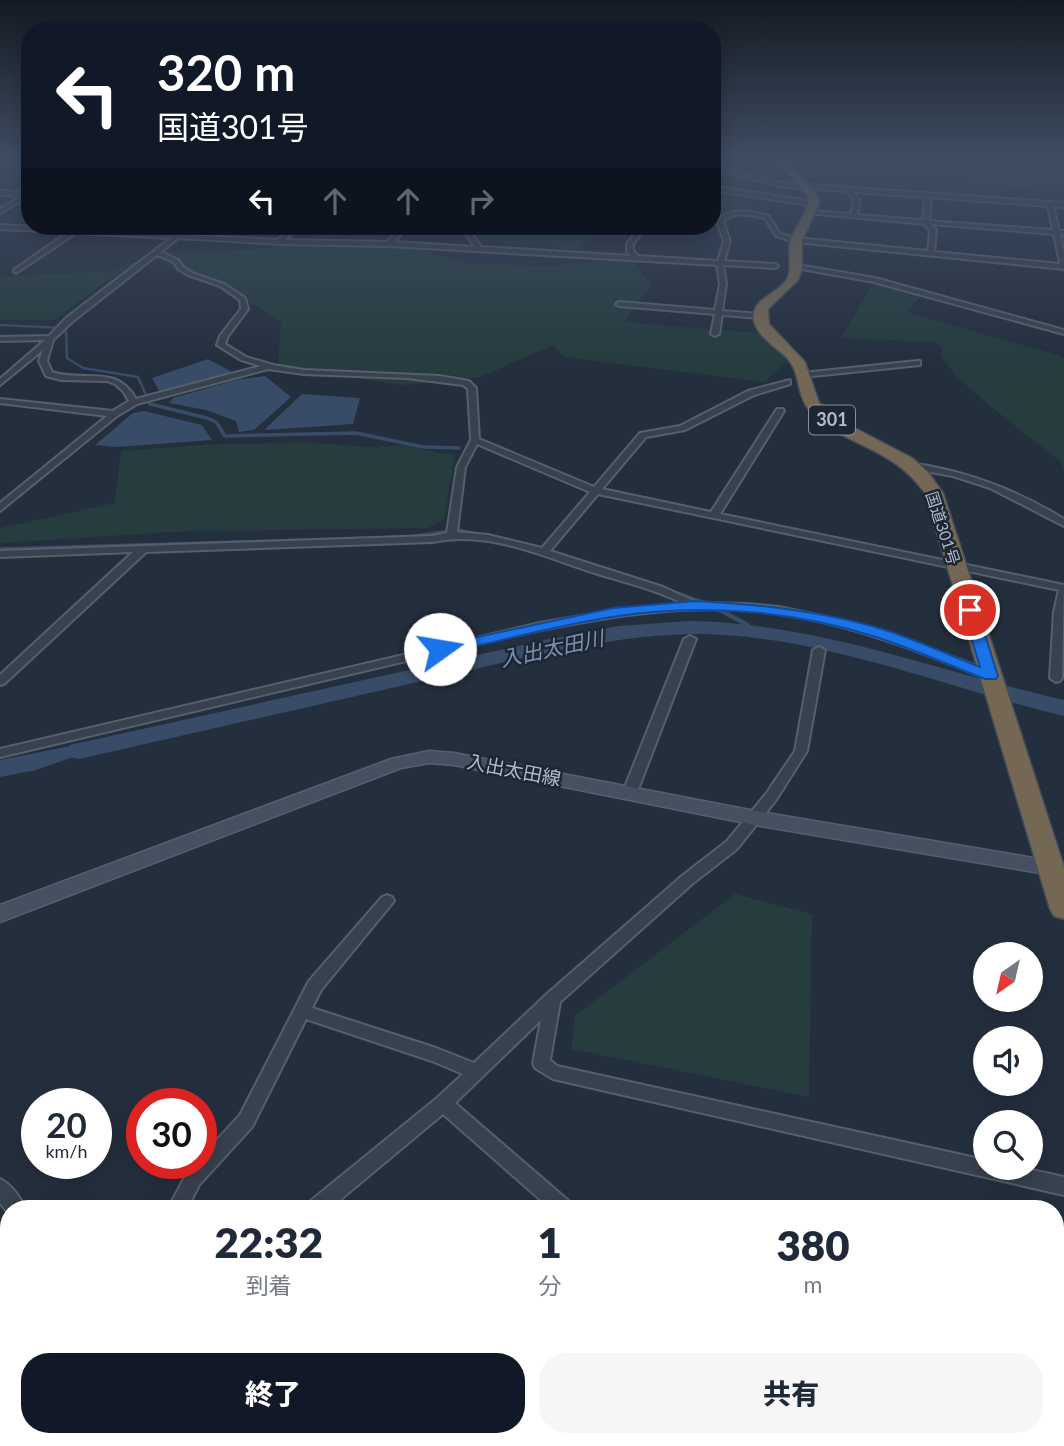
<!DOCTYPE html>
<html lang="ja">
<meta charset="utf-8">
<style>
body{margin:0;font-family:Lato,"Noto Sans JP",sans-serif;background:#f6f6f7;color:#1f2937;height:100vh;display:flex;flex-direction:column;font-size:26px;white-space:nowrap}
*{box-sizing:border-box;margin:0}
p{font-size:23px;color:#747a83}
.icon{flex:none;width:38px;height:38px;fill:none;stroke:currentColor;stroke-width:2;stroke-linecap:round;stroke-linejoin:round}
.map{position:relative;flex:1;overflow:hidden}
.details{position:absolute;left:0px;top:1200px;width:1064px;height:247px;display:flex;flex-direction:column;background:#fff;border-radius:28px 28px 0 0;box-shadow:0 4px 18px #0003}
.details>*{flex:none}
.top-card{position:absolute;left:21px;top:21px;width:700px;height:214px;border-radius:28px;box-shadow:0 4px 18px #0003;background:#111827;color:#fff;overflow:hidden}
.needle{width:46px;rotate:214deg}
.buttons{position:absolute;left:973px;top:942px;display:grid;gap:14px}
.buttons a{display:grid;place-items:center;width:70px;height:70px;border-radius:50%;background:#fff;box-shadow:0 4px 18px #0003;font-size:35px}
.speed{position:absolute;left:21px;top:1088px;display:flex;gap:14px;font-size:35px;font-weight:700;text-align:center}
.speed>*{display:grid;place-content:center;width:91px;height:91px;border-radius:50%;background:#fff;box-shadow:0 4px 18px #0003;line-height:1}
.speed small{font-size:18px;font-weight:400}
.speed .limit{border:10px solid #d22;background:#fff;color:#111}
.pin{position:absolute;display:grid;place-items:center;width:60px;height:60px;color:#fff;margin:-30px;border:4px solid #fff;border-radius:50%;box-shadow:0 2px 7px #0007}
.me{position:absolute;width:77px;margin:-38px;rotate:77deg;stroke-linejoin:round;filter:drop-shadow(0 0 5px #0008)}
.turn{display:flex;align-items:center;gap:24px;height:147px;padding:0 21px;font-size:32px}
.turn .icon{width:91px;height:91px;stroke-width:2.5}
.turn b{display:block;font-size:49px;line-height:60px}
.lanes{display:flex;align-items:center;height:66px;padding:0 21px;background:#0003;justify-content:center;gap:35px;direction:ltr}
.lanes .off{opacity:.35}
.eta{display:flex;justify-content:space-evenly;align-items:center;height:119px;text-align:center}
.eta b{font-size:42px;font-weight:800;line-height:49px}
.button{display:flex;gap:14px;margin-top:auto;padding:14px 21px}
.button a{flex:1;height:80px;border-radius:28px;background:#111827;color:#fff;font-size:28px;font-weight:800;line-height:80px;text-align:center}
.button a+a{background:#f6f6f7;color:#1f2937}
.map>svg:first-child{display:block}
</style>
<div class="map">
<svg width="1064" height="1446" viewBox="0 0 1064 1446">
<rect width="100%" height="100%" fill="#242f3e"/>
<path fill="#263c3f" d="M876,159h188v34l-164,-18 -28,-6z
M712,196l36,4 4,3 -1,7 -20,9 -19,3z
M470,226h204l-67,3 -18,9 -15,14 -24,-7 -66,-3z
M328,242l84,5 55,17 86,2 79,-7 19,26 -27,37 133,11 33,25 -25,24 -202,-25 -9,-12 -74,32 -76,8 -126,-18 3,-45 -49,-32 -64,-24 -9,-10 -52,25 -53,39h-54v-43l111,-6 51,-19h60z
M875,280l50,11 -19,21 158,45v112l-3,-7 -72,-57 -32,-28 -16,-20 1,-9 -8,-6 -93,-4z
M304,442l65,5 35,-2 39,9h12l-11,65 -16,9 -240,3 -188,12v-15l115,-25 6,-52 80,-6z
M735,894l77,20 -3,183 -238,-48 4,-33z"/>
<path fill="#394c67" d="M208,359l24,13 -72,21 -8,-15z
M265,376l26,21 -37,33 -15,2 -3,-11 -30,-11 -37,-7 4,-5 63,-18z
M302,394l58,4 -7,26 -89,6z
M144,411l58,14 10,15 -96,7 -21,-2 38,-32z
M86,743l24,1 -74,26 -36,7v-17z"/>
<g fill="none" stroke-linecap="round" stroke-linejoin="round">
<path stroke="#394c67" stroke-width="2" d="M769,180l27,3
M808,184l220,16"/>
<path stroke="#394c67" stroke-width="2.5" d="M0,325l62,3 4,4 1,26 16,10 55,9 12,27 6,1"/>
<path stroke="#394c67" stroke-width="3.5" d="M150,404l57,14 9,4 9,14 131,-3 67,14 36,1
M0,549l408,-12 50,-7 19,4"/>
<path stroke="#394c67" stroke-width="4.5" d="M676,593l31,11
M716,608l30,16 7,7"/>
<path fill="#394c67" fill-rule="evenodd" d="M689,621c130,2 250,51 375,79v16c-113,-27 -224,-74 -340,-81 -59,-4 -117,6 -174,17l-471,107 -9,-2 -4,-6 4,-6 9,-2 471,-104 69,-13z"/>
<g stroke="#565f6c" stroke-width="4">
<path id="street" d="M0,161l30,2v4l-30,-2z
M712,166l72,17 280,20v4l-11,-1 6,25h5v4l-4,-1 4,19v16l-268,-27 -20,-6 -11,-18c-15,-3 -29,-8 -42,3l7,20 -6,20 51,3 3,2 -3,2 -52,-3 3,19 -4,27 38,3 4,2 -4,2 -38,-3 -3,19 -4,2 -4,-2 4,-20 -96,-8 -3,-2 3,-2 96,8 5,-26 -3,-19 -328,-19 -109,-2 -102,-6 -17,14 17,8 5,7 9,6 32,11 21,14 3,11 -20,27 -3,8 21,13 27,8 31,5 135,6 30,5 7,7 3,51 115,48 46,-54 40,-7 68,-35 42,-11v4l-36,11 -69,35 -39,7 -44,52 109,23 66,-103h6l1,2 -64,103 344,71 -2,93 -2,3 -4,1 -6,-4 4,-66 5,-22 -461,-96 -48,57 113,36 35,16 49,1 32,3 62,13 65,19 89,34 2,3 -2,3h-8c-67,-28 -136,-55 -208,-65 -94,-14 -188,5 -280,25l-499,118v-8l540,-126 82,-14 62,-5c-27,-14 -57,-21 -86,-30 -54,-17 -108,-44 -166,-32l-286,10 -142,132 -4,1v-10l133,-123 -133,5v-6l432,-15 15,-3 10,-66 14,-27 -3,-51 -5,-4 -56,-7 -103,-4 -36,-5 -131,35 -20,12 -117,95v-8l107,-87 -107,-13v-4l113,12 16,-10 -6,-10 -8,-7 -8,-3 -46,-1 -15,-4 -7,-15 4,-11 -43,35v-6l45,-39 -45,1v-4l49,-1 17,-18 105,-80 -95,-5 -60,40 -2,-1v-2l54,-38 -68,-3v-4l175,10 12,-9h6l-11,9 96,5 16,-14h6l-15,14 102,2 15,-16h6l-14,16 81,5 -15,-21h6l15,21 150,9 -4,-4v-8l13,-18h6l-13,18v7l6,5 79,5 6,-20 -7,-20c15,-15 33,-9 52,-5l11,18 16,4 132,13 2,-21 -6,-6 -115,-11 3,-2 39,3 3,-13 -7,-10 -63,-4 -72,-18zM853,192l72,5 -2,23 -66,-5 3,-14zM931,197l117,9 5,24 -124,-9zM931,224l123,10 6,30 -126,-12 2,-22zM157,255l17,7 4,7 10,6 32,11 20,14 1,9 -21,27 -3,9 24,15 20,6 -125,33c-21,-36 -51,-16 -84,-27l-5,-11 6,-21 19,-18zM477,444l113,48 -48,56 -54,-13 -31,-3 8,-65z
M712,186l102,16 3,2 -3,2 -102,-16z
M0,191l30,1v4l-30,17v-4l22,-13 -22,-1z
M798,265l77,13 189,52v4l-190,-52 -78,-14v-2z
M917,361h3v4l-117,12 -4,-2 4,-2z
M916,464c54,8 102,27 148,55v7l-74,-38 -37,-12 -40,-7v-4z
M690,636l6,3 -59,153 -2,3h-10l-2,-3 61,-153z
M819,647l6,3 -18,101 -31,49 -39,49 -45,35 -132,118 -10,58 7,6 428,94v7h33l46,10v18l-511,-116 -18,-11 -2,-5 8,-43 -86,83 116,100 2,6h-22l-108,-95 -114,95h-23l2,-6 129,-105 26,-24 -31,-13 -126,-42 -54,108 -53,58 -12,24h-19l19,-36 8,-9h6v-7l39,-42 69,-134 73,-84 5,-2 5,2 2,4 -73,89 -9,18 124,40 38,15 73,-69 135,-118 45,-35 39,-47 29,-43 18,-101z
M0,1179c11,5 21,19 25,30h-16v5l-9,-11z
M50,1438h49l-4,8h-48z
M253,1438h28l3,8h-28z
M772,1438h22l-2,8h-22z
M854,1438h32l3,8h-32z"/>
</g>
<g stroke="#565f6c" stroke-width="3">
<path id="secondary" d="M429,751l25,2 301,58 309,52v14l-309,-52 -301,-60 -25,-2 -28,5 -401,154v-17l391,-146z"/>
</g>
<g stroke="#434c59" stroke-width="3">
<path id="highway" d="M776,159h10l31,36 2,8 -17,38v28l-4,11 -30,29 1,15 36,38 14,41 30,22 63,33 15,13 16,22 121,374v52l-10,-3 -4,-7 -125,-416c-34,-48 -79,-45 -115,-82 -14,-16 -9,-38 -23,-53 -11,-11 -38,-27 -33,-46 4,-16 26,-19 33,-33 6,-12 0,-25 3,-37 4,-14 15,-24 18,-39v-6z"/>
</g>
<use href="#street" fill="#38414e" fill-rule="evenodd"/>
<use href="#secondary" fill="#465061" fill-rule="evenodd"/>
<use href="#highway" fill="#746855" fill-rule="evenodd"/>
</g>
<linearGradient id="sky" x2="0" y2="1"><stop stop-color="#141a22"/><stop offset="0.44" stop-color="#3f4d63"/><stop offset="1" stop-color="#3f4d63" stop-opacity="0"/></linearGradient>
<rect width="1064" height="362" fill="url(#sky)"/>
<path fill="#1a73e8" stroke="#114b97" stroke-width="2" d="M695,601c64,3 128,10 190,29 32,10 64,25 95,37l-17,-57 7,-4 7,4 21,66 -2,3h-11c-36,-14 -72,-30 -109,-42 -83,-27 -178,-34 -264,-20 -58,9 -115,25 -172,37l-7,-5 7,-4 173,-37z"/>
<g text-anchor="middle" stroke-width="5" stroke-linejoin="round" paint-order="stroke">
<g font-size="16" fill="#b4bcc9" stroke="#1d2633">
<text transform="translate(943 528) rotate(72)" y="6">国道301号</text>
</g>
<rect fill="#1d2633" stroke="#878f9c" stroke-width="2" x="809" y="405.5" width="46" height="29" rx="5"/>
<g font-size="18" font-weight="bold" fill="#b4bcc9">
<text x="832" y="426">301</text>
</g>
<g font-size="19" fill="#b4bcc9" stroke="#1d2633">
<text transform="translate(514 770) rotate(11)" y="7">入出太田線</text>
</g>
<g font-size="21" font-style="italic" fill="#7c92b1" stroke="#1d2633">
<text transform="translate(552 649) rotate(-12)" y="7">入出太田川</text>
</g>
</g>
</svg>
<div class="buttons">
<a><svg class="needle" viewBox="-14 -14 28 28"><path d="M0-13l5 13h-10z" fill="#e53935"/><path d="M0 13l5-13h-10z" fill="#747a83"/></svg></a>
<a><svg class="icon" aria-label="sound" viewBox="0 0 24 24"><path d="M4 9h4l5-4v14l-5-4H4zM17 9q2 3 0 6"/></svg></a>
<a><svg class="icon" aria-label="search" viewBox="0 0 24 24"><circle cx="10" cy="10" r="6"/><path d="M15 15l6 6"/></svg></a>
</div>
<div class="speed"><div>20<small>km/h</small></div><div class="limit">30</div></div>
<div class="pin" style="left:970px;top:610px;background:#d93025"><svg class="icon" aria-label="arrive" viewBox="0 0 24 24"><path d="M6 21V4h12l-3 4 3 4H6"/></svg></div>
<svg class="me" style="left:440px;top:649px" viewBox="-20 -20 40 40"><circle r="19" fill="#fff"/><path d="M0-13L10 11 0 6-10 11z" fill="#1a73e8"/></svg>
<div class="top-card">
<div class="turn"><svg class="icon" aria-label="left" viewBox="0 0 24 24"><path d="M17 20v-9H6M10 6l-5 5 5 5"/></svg><div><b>320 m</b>国道301号</div></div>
<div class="lanes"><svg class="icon" aria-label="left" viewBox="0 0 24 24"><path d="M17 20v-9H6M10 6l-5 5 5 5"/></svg><svg class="icon off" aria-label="ahead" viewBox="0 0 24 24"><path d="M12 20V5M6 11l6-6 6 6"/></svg><svg class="icon off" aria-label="ahead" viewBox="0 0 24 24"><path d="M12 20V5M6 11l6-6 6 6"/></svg><svg class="icon off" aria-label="right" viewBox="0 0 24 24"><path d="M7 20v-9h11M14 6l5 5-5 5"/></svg></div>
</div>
<section class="details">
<div class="eta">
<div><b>22:32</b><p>到着</p></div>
<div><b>1</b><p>分</p></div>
<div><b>380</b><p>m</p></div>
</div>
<div class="button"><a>終了</a><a>共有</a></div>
</section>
</div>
